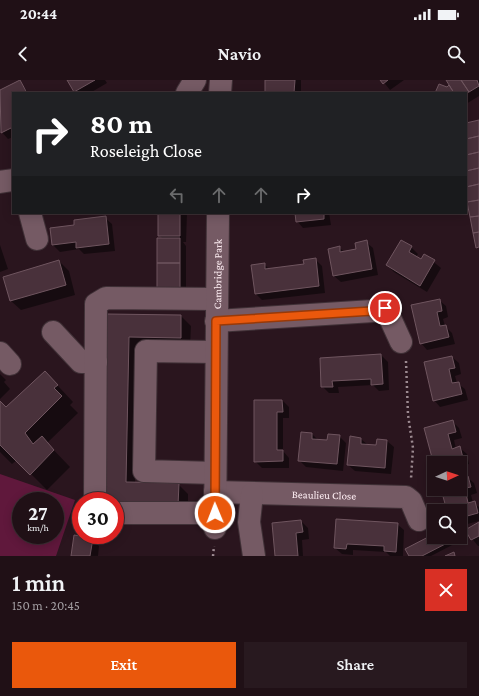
<!DOCTYPE html>
<meta charset="utf-8">
<style>
body{margin:0;font-family:"Crimson Pro",serif;background:#28191f;color:#f1f3f6;height:100vh;display:flex;flex-direction:column;font-size:15px;white-space:nowrap}
*{box-sizing:border-box;margin:0}
p{font-size:13px;color:#a29da1}
.icon{flex:none;width:22px;height:22px;fill:none;stroke:currentColor;stroke-width:2;stroke-linecap:round;stroke-linejoin:round}
.map{position:relative;height:476px;overflow:hidden}
.side{display:flex;flex-direction:column;background:#201016;flex:1}
.side>*{flex:none}
.hud{position:absolute;left:12px;top:12px;width:455px;height:122px;border-radius:0px;box-shadow:0 2px 10px #0003,0 0 0 1px #3d3035;background:#202124;color:#fff;overflow:hidden}
.needle{width:26px;rotate:87deg}
.buttons{position:absolute;left:427px;top:376px;display:grid;gap:8px}
.buttons a{display:grid;place-items:center;width:40px;height:40px;border-radius:0px;background:#201016;box-shadow:0 2px 10px #0003,0 0 0 1px #3d3035;font-size:20px}
.speed{position:absolute;left:12px;top:412px;display:flex;gap:8px;font-size:20px;font-weight:700;text-align:center}
.speed>*{display:grid;place-content:center;width:52px;height:52px;border-radius:50%;background:#201016;box-shadow:0 2px 10px #0003,0 0 0 1px #3d3035;line-height:1}
.speed small{font-size:10px;font-weight:400}
.speed .limit{border:6px solid #d22;background:#fff;color:#111}
.pin{position:absolute;display:grid;place-items:center;width:34px;height:34px;color:#fff;margin:-17px;border:2px solid #fff;border-radius:50%;box-shadow:0 1px 4px #0007}
.me{position:absolute;width:44px;margin:-22px;rotate:359deg;stroke-linejoin:round;filter:drop-shadow(0 0 3px #0008)}
.turn{display:flex;align-items:center;gap:14px;height:84px;padding:0 12px;font-size:18px}
.turn .icon{width:52px;height:52px;stroke-width:2.5}
.turn b{display:block;font-size:28px;line-height:34px}
.lanes{display:flex;align-items:center;height:38px;padding:0 12px;background:#0003;justify-content:center;gap:20px;direction:ltr}
.lanes .off{opacity:.35}
.round{display:grid;place-items:center;flex:none;width:42px;height:42px;border-radius:0px;background:#28191f}
.overview{display:flex;align-items:center;justify-content:space-between;height:68px;padding:0 12px}
h1{font-size:24px;font-weight:600;line-height:30px}
.action{display:flex;gap:8px;margin-top:auto;padding:8px 12px}
.action a{flex:1;height:46px;border-radius:0px;background:#ea580c;color:#fff;font-size:16px;font-weight:600;line-height:46px;text-align:center}
.action a+a{background:#28191f;color:#f1f3f6}
.status{display:flex;justify-content:space-between;align-items:center;height:28px;padding:0 20px;background:#201016;direction:ltr}
.status svg{height:11px;fill:currentColor}
header{display:flex;justify-content:space-between;align-items:center;height:52px;padding:0 12px;background:#201016;font-size:18px;font-weight:600}
.map>svg:first-child{display:block}
</style>
<div class="status"><b>20:44</b><svg viewBox="0 0 49 12"><path d="M0 12V9h3v3zM5 12V6h3v6zM10 12V3h3v9zM15 12V0h3v12zM26 1h20v11H26zM47 4h2v5h-2z"/></svg></div>
<header><svg class="icon" aria-label="back" viewBox="0 0 24 24"><path d="M15 5l-7 7 7 7"/></svg>Navio<svg class="icon" aria-label="search" viewBox="0 0 24 24"><circle cx="10" cy="10" r="6"/><path d="M15 15l6 6"/></svg></header>
<div class="map">
<svg width="479" height="476" viewBox="0 0 479 476">
<rect width="100%" height="100%" fill="#2a151e"/>
<path fill="#60183c" fill-rule="evenodd" d="M0,394l75,26 -19,56h-56zM21,421h34v34h-34z"/>
<path fill="#0007" d="M68,0h37l2,3 -17,10h-14z
M266,0h35v13h-35z
M382,0h22l-14,10z
M447,0h32v16l-13,8v-11h-30l14,-7z
M19,1l10,12h-16v44l-5,2 -8,-9v-39z
M159,133h28l-1,29h-3l3,4v48h-21l-2,-55 -4,-4z
M296,133h33l2,12 -28,3 -6,-7z
M105,138l7,6 3,27 -31,3 -5,-5 -19,3 -7,-7 -2,-16 25,-3z
M366,162l7,6 5,27 -37,7 -7,-6 -5,-27 10,-2 5,5 13,-2z
M0,165l8,24 -8,3z
M411,167l7,7 -2,3 5,3 4,-5 16,13 -14,24 -33,-20 -7,-7z
M315,179l7,7 3,27 -63,7 -6,-6 8,-30 5,5 36,-4z
M59,181l10,10 6,24 -54,15 -10,-9z
M439,220l7,6 2,11 -5,2 2,7 7,7 3,11 -28,6 -6,-7z
M107,235l74,1 10,10 -1,22 -52,-1 -3,136 43,1 10,10v21l-73,-14z
M381,275l7,7 1,28 -10,1 -6,-6 -35,2 1,6h-10l-7,-7 -1,-27z
M452,277l7,6 2,11 -6,2 2,7 8,6 3,11 -28,7 -6,-7z
M45,292l28,30 -3,3 8,8 -31,30 23,24 -23,23 -30,-30 -5,4 -12,-12v-51l7,7z
M0,294l6,6 -2,2 6,7 -10,10z
M282,320l7,7v11h-6v33l6,7v10h-27l-7,-7v-60z
M452,341l7,7 3,10 -8,2 2,9 4,-1 7,6 2,10 -9,2v-3h-26z
M312,354l7,7h9l11,-5 7,7 -3,28 -37,-4 -7,-7z
M361,359l7,6 9,1 1,-6 9,1 7,6 -3,27 -36,-3 -7,-6z
M467,397l7,6 3,10 -6,2 2,8 6,4v14l-19,5v-15h-12l-6,-22h18v-10z
M301,441l7,7 1,11 -7,1 1,16h-27z
M479,443v23h-1l-12,-15z
M397,444l7,6 -1,26h-13l-4,-4 -33,-2v5l-11,-1 -7,-6z
M434,455v2h21l3,5 -27,14h-21z
M92,459l7,7 -1,10h-26z"/>
<path fill="#49313b" stroke="#6f555f" d="M20,0l7,13h-14v34l-12,6 -1,-43z
M67,0h28l-21,12z
M265,0h30l-1,13h-29z
M380,0h8l-5,4z
M446,0h15l8,12 -3,1h-12z
M461,0h16l2,6 -10,6z
M439,4l8,3 2,-2 5,8h-19z
M479,40v16l-13,3v-16z
M479,56v16l-13,3v-16z
M479,72v16l-13,3v-16z
M479,88v16l-13,3v-16z
M479,104v16l-12,2 -1,-15z
M479,120v16l-9,1 -3,-15z
M158,133h22v23h-22z
M295,133h29v6l-28,3z
M106,136l3,28 -33,4v-6l-24,3 -2,-17 24,-3v-5z
M479,136v16l-6,1 -3,-16z
M479,152v15l-3,1 -3,-15z
M157,158h23v25h-23z
M367,160l5,29 -39,7 -5,-27 12,-3v6l16,-3 -1,-6z
M401,160l11,6 -3,6 12,7 3,-5 11,6 -15,26 -34,-21z
M316,178l3,28 -64,8 -4,-29 14,-2v6l39,-5 -1,-4z
M59,180l7,25 -56,16 -7,-24z
M157,183h23v25h-23z
M440,219l2,12 -5,1 3,14 6,-1 3,12 -29,7 -9,-39z
M106,234l75,1v23l-52,-1 -3,145 53,1 -1,23 -63,-1v-4h-13z
M381,274l2,30 -12,1v-6l-39,2 1,6h-12l-1,-29z
M452,276l3,12 -6,1 3,14 7,-1 3,12 -29,7 -9,-39z
M45,291l13,14 -4,3 8,8 -37,37 8,11 9,-8 12,14 -24,25 -30,-30v-44l6,6z
M254,320h28l1,12h-6v38h6v11l-29,1z
M453,340l3,12 -8,2 4,15 8,-3 3,12 -20,5h-9v2l-10,-37z
M301,352l11,1v6l15,1 1,-6 12,1 -3,29 -39,-3z
M350,356l11,2v6l15,1 1,-6 10,1 -2,28 -38,-3z
M468,396l3,11 -6,1 3,15 7,-2 3,12 -18,5v-7h-13l-6,-22h19v-11z
M336,439l62,4 -2,29 -12,-1v-5l-37,-2 -1,5 -12,-1z
M301,440l2,12 -7,1 2,23h-23l-3,-33z
M479,442v14l-8,4 -6,-10z
M434,454v3h20l1,2 -33,17h-13l-4,-7z
M74,455l19,3 -3,18h-19z
M454,472l1,4h-10z"/>
<g fill="none" stroke-linecap="round" stroke-linejoin="round">
<g stroke="#403137" stroke-width="24">
<g id="minor">
<path d="M187,13l8,-13"/>
<path d="M220,13l1,-13"/>
<path d="M0,102l13,-2"/>
<path d="M30,133l7,26"/>
<path d="M216,241l157,-10 12,-4 16,35"/>
<path d="M53,252l28,30h15"/>
<path d="M0,273l10,11"/>
<path d="M215,393l-71,-2 2,-120 70,1"/>
<path id="s1" d="M215,412l191,5 5,4 8,19"/>
<path d="M252,414l-3,28 5,34"/>
<path d="M95,421l1,-197 10,-6 111,1"/>
<path d="M115,433h100"/>
<path id="s2" d="M215,448l3,-315"/>
</g>
</g>
<path stroke="#9d8b92" stroke-width="2.5" stroke-dasharray="2 3" stroke-linecap="butt" d="M406,281l2,54 5,33 -2,31
M213,476l1,-10"/>
<use href="#minor" stroke="#755a64" stroke-width="22"/>
</g>
<g fill="none" stroke-linecap="round" stroke-linejoin="round">
<g stroke="#983908" stroke-width="10">
<path id="route" d="M215,433l1,-192 156,-10 13,-3"/>
</g>
<use href="#route" stroke="#ea580c" stroke-width="7"/>
</g>
<g text-anchor="middle" stroke-width="3" stroke-linejoin="round" paint-order="stroke">
<g font-size="11" fill="#fdedf2" stroke="#200c14">
<text dy="4" stroke="none"><textPath href="#s2" startOffset="254">Cambridge Park</textPath></text>
<text dy="4" stroke="none"><textPath href="#s1" startOffset="109">Beaulieu Close</textPath></text>
</g>
</g>
</svg>
<div class="buttons">
<a><svg class="needle" viewBox="-14 -14 28 28"><path d="M0-13l5 13h-10z" fill="#e53935"/><path d="M0 13l5-13h-10z" fill="#a29da1"/></svg></a>
<a><svg class="icon" aria-label="search" viewBox="0 0 24 24"><circle cx="10" cy="10" r="6"/><path d="M15 15l6 6"/></svg></a>
</div>
<div class="speed"><div>27<small>km/h</small></div><div class="limit">30</div></div>
<div class="pin" style="left:385px;top:228px;background:#d93025"><svg class="icon" aria-label="arrive" viewBox="0 0 24 24"><path d="M6 21V4h12l-3 4 3 4H6"/></svg></div>
<svg class="me" style="left:215px;top:433px" viewBox="-20 -20 40 40"><circle r="17" fill="#ea580c" stroke="#fff" stroke-width="3"/><path d="M0-11L8 9 0 5-8 9z" fill="#fff"/></svg>
<div class="hud">
<div class="turn"><svg class="icon" aria-label="right" viewBox="0 0 24 24"><path d="M7 20v-9h11M14 6l5 5-5 5"/></svg><div><b>80 m</b>Roseleigh Close</div></div>
<div class="lanes"><svg class="icon off" aria-label="left" viewBox="0 0 24 24"><path d="M17 20v-9H6M10 6l-5 5 5 5"/></svg><svg class="icon off" aria-label="ahead" viewBox="0 0 24 24"><path d="M12 20V5M6 11l6-6 6 6"/></svg><svg class="icon off" aria-label="ahead" viewBox="0 0 24 24"><path d="M12 20V5M6 11l6-6 6 6"/></svg><svg class="icon" aria-label="right" viewBox="0 0 24 24"><path d="M7 20v-9h11M14 6l5 5-5 5"/></svg></div>
</div>
</div>
<section class="side">
<div class="overview"><div><h1>1 min</h1><p>150 m · 20:45</p></div><a class="round" style="background:#d93025;color:#fff"><svg class="icon" aria-label="close" viewBox="0 0 24 24"><path d="M6 6l12 12M18 6L6 18"/></svg></a></div>
<div class="action"><a>Exit</a><a>Share</a></div>
</section>
